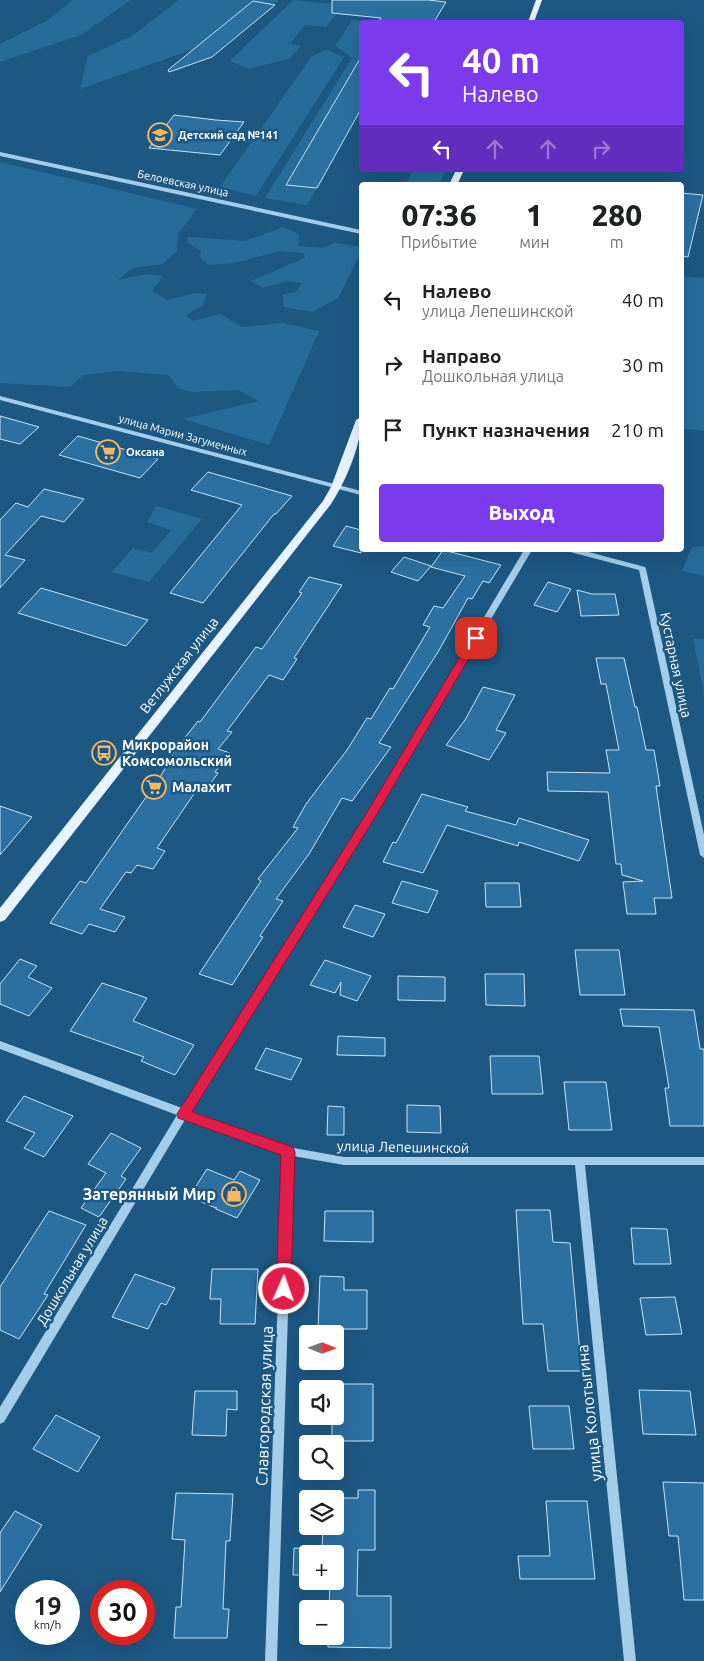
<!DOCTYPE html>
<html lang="ru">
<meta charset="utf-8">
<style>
body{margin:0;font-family:Ubuntu,sans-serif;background:#f6f6f6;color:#202124;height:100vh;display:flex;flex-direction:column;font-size:19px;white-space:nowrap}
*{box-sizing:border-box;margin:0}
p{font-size:16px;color:#757577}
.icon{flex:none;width:28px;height:28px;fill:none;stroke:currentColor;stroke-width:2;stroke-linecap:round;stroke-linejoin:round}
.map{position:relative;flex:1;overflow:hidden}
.side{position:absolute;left:359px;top:182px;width:325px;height:370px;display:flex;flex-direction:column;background:#fff;border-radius:5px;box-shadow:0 5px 20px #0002}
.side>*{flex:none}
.hud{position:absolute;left:359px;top:20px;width:325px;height:152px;border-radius:5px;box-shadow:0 5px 20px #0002;background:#7c3aed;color:#fff;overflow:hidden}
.needle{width:32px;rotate:91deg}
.fabs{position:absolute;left:299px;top:1325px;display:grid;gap:10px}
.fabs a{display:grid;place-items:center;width:45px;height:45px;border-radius:5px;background:#fff;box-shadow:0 5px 20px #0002;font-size:25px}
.speed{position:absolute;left:15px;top:1580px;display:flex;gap:10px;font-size:25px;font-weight:700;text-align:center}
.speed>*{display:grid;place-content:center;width:65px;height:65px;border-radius:50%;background:#fff;box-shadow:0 5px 20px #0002;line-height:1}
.speed small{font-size:12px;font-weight:400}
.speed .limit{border:8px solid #d22;background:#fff;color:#111}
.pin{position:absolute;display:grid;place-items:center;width:42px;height:42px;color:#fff;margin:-21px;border-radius:10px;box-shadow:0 2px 8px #0006}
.me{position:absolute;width:55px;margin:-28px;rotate:2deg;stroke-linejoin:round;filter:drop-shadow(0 0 4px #0008)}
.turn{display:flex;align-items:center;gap:18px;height:105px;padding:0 20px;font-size:22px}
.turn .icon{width:65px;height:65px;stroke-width:2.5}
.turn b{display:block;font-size:35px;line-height:42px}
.lanes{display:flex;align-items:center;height:48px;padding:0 20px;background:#0003;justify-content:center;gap:25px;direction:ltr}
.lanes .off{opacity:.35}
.eta{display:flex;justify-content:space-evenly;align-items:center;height:85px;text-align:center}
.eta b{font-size:30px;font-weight:800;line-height:35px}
.cta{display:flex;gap:10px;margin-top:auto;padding:10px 20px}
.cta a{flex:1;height:58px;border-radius:5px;background:#7c3aed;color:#fff;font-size:20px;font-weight:800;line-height:58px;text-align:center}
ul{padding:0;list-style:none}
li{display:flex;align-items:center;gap:15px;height:65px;padding:0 20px}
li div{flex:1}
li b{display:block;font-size:19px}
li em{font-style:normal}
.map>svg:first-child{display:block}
</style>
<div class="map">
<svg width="704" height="1661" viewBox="0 0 704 1661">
<rect width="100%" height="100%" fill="#1d5883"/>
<path fill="#276b9b" d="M73,0h58l-50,35 -81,27v-18l48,-24z
M179,0h99l-3,5 -22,-4 -59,48 -114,40 8,-33 44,-20z
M293,0l50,5 -17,22 -21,-2 -15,19 11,2 -11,12 -41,11 -19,-8z
M352,20l25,2h-16v35l-75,128 31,3 -10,17 -42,-7 87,-140 -17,-12z
M326,50l18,7 -88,139 -36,-9 92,-131z
M0,162l197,47 -19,25 -1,17 -14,13 -30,4 -16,12 30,-6 16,2 -11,15 15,9 28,-7 12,1 -4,11 -17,10 7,6 27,-7 22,13 42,-4 35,8 -50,114 -86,-26 76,-18 -21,-11 -47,2 -13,-4 -9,-13 -52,-4 -33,4 -14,12 -70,-4z
M413,170h33l-7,15h-34z
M283,227l16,7 -1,12 24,2 14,-5 25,4v5l-23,46 -26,14 -28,-5 -2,-12 14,-3 6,-9 -14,-2 -25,7 -12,-7 54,-23 -2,-5 -24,-2 -44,12 -26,2 -9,-7 1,-7 -13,-8 -1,-6 58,4z
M681,276l23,2v153l-23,-3z
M156,506l46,13 -53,63 -37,-10 21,-24 19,5 19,-23 -24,-8z
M704,546v30l-22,-5 10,-24z
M693,639h11v54z"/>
<path fill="#2c70a1" stroke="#c8e4f7" d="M332,0h96l18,2 -12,20h-56l3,-4 -49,-5z
M253,1l22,4 -63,52 -43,15 -1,-2z
M361,57v52l-44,79 -31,-3z
M174,115l42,5 28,2 -24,33 -71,-7z
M681,193l22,2 -15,62 -7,-1z
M0,416l39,11 -19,17 -20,-5z
M78,436l80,23 -18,19 -81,-23z
M208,472l84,24 -16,18h-2l-71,89 -33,-10 72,-88 -51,-15z
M44,489l40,10 -20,23 -23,-6 -36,39 20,5 -25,28v-68l16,-17 12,4z
M346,526l15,4v23l-28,-7z
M443,550l58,15 -12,18 -6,-2 -11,18 -4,-1 -30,54 -59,91 12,4 -39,54 -10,-3 -33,56 -33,45 7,2 -23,35 3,1 -31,48 -33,-11 62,-93 -3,-2 40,-51 -5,-1 13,-23 41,-54 20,-32 4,1 19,-31 3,1 37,-62 -7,-2 11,-19 9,2 22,-32 -34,-9z
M404,557l27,9 -13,15 -27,-9z
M309,577l33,8 -48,73 3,1 -14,21 -14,-5 -42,56 5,1 -14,17 12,4 -15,19 3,1 -12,17 -8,-2 -41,60 8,3 -12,18 -16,-4 -6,8 -5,-1 -26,37 25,8 -10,15 -26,-8 -7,10 -32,-11 30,-42 6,2 74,-106 13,-22 -1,-1 26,-33 2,1 56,-75 6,2 40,-56 -3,-1z
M548,582l23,7 -14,23 -23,-7z
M41,588l107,32 -22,26 -108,-33z
M577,590l15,4h23l4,21 -38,1z
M596,658h28l11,49h2l9,43h8l6,36h-4l16,112h-18l2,16h-29l-4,-32 20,-1 -21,-6 -1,-11h-5l-8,-72 -60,-1 -1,-19 63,1 -4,-23h13l-13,-66h-5z
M483,687l32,8 -19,35 10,3 -17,27 -43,-15 19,-25z
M422,794l46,13 -3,4 51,14 3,-7 70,22 -10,21 -60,-19 -1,4 -71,-21 -24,48 -40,-11 10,-20 3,1z
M0,806l32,11 -32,38z
M402,881l36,10 -10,22 -36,-10z
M485,883h34l2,24h-35z
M355,905l30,9 -12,23 -30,-10z
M575,950h44l6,45h-45z
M20,959l17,7 -9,11 24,11 -23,28 -29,-12v-20z
M325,960l46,16 -14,25 -17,-6 1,-13 -6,11 -25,-8z
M485,974h39l1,32 -39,-1z
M398,976l47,1v24l-47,-1z
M102,983l45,15 -14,23 61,24 -19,30 -34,-14 3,-4 -74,-26z
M620,1009l74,1 6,39h4v77h-34l-5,-38h4l-10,-61 -36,-1z
M338,1036l47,2v18l-48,-1z
M266,1048l36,11 -11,21 -36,-11z
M490,1056h49l4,38h-51z
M564,1082h42l6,48h-43z
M24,1096l49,20 -29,41 -20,-9 11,-15 -29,-12z
M407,1105l33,1 1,27 -34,-1z
M328,1106l16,1v28h-17z
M111,1133l30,15 -20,28 5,3 -27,38 -18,-9 25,-35 -18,-9z
M207,1169l27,11 6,-9 20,9 -23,38 -21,-9v-2v1l-27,-11z
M516,1210h34l3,32 17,1 10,110h4l2,18h-38l-5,-47h-20z
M49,1211l37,14 -42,69 4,1 -29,44 -19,-9v-43z
M325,1211h48v31l-49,-1z
M631,1228l36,1 4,35h-37z
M212,1269h46l-3,55h-35l1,-25h-11z
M135,1274l40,14 -9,17 -5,-2 -13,26 -36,-12z
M320,1276l24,1v13h23v39h-49z
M675,1297l7,37 -36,1 -6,-37z
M333,1384h40v57h-41v-25h3v-27h-2z
M639,1390l51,1 6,44 -53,-1z
M195,1391h42v19l-10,-1 -1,27 -34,-1z
M529,1406h40l5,43h-41z
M56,1415l44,22 -22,35 -45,-23z
M663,1482l41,1v117h-20l-6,-64h-9z
M358,1490h17v60h-17l-1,46h34v52l-63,-1v-11h7v-27h-6l1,-28h5v-27h-27v21h-15l1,-27 28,1 1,-23h12v-27l-11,-1h34z
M176,1493l57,1 -3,47h-4l-3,68h6l-2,29h-53l2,-31h5l4,-67 -13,-1z
M546,1501h41l8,78h-75l-2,-23h32z
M15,1511l27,14 -42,67v-59z"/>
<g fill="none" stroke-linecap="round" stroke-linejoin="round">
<path fill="#a3cdea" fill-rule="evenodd" d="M0,152l361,78v4l-361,-78z
M0,396l361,95v4l-361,-95z
M524,550h8l-159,268 -183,293 98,36 56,10h360v8h-119l51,496h-12l-49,-496h-231l-51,-9 -16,505h-12l18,-507 -97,-36 -182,304 -4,2v-17l177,-292 -177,-66v-8l182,67 185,-294z
M569,550h12l64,17 1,2 58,266v23l-4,-3 -61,-285 -69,-18z"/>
<path fill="#e7f3fe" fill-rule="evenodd" d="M536,0h6l-8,22h-6z
M456,170h8l-7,15h-8z
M361,417c2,25 -16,66 -30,87l-326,416 -5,2v-14l323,-407 8,-14 25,-67z"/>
</g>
<path fill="#e11d48" stroke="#92132f" d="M476,634l5,4 -107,181 -182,293 101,35 2,5 -4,137 -2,4 -5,2 -5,-2 -3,-4 5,-134 -103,-37 -1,-4 189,-300 105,-176z"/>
<defs>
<g id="school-ring" transform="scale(1.25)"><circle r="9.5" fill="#1d5883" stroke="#f9b962" stroke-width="1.5"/><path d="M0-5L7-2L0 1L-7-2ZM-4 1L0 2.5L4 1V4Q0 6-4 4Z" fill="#f9b962"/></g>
<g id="supermarket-ring" transform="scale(1.25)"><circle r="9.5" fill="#1d5883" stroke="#f9b962" stroke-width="1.5"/><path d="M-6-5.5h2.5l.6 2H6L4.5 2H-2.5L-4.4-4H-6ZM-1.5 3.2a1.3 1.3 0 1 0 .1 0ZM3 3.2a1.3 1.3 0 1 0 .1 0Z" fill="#f9b962"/></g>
<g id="bus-ring" transform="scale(1.25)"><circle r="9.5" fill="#1d5883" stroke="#f9b962" stroke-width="1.5"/><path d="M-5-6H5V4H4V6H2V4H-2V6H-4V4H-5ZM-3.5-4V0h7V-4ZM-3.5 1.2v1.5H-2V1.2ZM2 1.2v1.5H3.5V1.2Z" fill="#f9b962"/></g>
<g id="shop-ring" transform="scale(1.25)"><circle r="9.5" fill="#1d5883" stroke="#f9b962" stroke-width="1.5"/><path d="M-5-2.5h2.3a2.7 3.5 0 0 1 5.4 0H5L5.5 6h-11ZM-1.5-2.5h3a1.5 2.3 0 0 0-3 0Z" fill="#f9b962"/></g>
</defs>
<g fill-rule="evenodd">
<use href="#school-ring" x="160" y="135"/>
<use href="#supermarket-ring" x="108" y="452"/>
<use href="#bus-ring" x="104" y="753"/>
<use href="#supermarket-ring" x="154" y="787"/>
<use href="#shop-ring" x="234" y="1194"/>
</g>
<g text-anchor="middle" stroke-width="5" stroke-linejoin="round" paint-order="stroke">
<g font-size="11" font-weight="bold" fill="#fff" stroke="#1d5883" text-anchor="start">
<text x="178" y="139">Детский сад №141</text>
<text x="126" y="456">Оксана</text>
</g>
<g font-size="11" fill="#fff" stroke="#1d5883">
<text transform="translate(183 183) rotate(12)" y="4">Белоевская улица</text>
<text transform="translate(183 435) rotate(15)" y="4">улица Марии Загуменных</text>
</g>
<g font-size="14" fill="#fff" stroke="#1d5883">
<text transform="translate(179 665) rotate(-52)" y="5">Ветлужская улица</text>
<text transform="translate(676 665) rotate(78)" y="5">Кустарная улица</text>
<text transform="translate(403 1147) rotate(1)" y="5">улица Лепешинской</text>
<text transform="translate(72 1271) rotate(-59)" y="5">Дошкольная улица</text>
</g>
<g font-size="14" font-weight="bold" fill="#fff" stroke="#1d5883" text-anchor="start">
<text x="122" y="750">Микрорайон<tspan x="122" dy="16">Комсомольский</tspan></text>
<text x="172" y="792">Малахит</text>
</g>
<g font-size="16" font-weight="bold" fill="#fff" stroke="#1d5883" text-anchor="end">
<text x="216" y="1200">Затерянный Мир</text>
</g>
<g font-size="16" fill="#fff" stroke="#1d5883">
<text transform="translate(264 1406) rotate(-88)" y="6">Славгородская улица</text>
<text transform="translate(589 1413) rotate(-96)" y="6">улица Колотыгина</text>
</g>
</g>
</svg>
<div class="fabs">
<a><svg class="needle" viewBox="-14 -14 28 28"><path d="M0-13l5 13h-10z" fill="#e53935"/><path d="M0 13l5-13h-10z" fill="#757577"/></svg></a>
<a><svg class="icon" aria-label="sound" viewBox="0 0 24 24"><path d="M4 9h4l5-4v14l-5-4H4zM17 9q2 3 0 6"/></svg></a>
<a><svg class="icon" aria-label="search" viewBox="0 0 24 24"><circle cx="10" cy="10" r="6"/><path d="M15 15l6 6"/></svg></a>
<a><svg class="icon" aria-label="layers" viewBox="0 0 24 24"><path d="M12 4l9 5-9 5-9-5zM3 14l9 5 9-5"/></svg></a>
<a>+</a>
<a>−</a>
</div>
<div class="speed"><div>19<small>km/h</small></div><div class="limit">30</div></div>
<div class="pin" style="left:476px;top:638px;background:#d93025"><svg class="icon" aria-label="arrive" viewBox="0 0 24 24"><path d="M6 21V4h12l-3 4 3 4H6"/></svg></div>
<svg class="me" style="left:284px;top:1289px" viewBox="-20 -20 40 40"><circle r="17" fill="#e11d48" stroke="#fff" stroke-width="3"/><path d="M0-11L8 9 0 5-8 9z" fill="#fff"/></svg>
<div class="hud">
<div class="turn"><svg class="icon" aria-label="left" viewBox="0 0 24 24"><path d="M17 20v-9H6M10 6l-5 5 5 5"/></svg><div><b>40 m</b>Налево</div></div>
<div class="lanes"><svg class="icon" aria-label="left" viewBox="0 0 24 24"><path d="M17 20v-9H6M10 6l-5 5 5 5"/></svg><svg class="icon off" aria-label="ahead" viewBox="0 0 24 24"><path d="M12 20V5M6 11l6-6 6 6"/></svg><svg class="icon off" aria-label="ahead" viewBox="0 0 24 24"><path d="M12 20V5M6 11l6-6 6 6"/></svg><svg class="icon off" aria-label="right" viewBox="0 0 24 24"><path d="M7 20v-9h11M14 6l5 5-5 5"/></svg></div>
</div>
<section class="side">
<div class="eta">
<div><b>07:36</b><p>Прибытие</p></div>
<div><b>1</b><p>мин</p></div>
<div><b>280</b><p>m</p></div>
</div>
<ul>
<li><svg class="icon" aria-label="left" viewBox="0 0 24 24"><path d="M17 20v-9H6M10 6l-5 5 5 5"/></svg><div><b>Налево</b><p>улица Лепешинской</p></div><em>40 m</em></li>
<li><svg class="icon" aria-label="right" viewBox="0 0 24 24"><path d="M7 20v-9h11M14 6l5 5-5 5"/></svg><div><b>Направо</b><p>Дошкольная улица</p></div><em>30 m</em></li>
<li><svg class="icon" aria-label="arrive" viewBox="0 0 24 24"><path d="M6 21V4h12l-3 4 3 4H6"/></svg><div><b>Пункт назначения</b></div><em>210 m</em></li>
</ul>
<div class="cta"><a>Выход</a></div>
</section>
</div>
